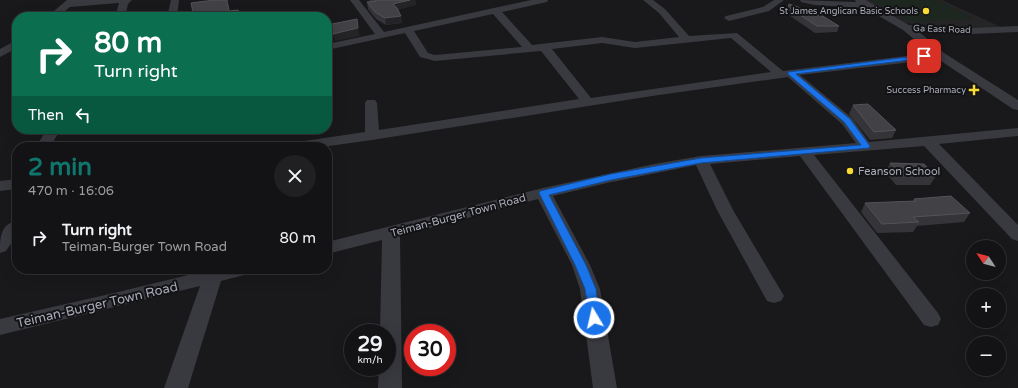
<!DOCTYPE html>
<meta charset="utf-8">
<style>
body{margin:0;font-family:"Varela Round",sans-serif;background:#202022;color:#f1f3f6;height:100vh;display:flex;flex-direction:column;font-size:15px;white-space:nowrap}
*{box-sizing:border-box;margin:0}
p{font-size:13px;color:#9d9ea0}
.icon{flex:none;width:22px;height:22px;fill:none;stroke:currentColor;stroke-width:2;stroke-linecap:round;stroke-linejoin:round}
.map{position:relative;flex:1;overflow:hidden}
.details{position:absolute;left:12px;top:142px;width:320px;height:132px;display:flex;flex-direction:column;background:#131214;border-radius:16px;box-shadow:0 4px 16px #0002,0 0 0 1px #323234}
.details>*{flex:none}
.guide{position:absolute;left:12px;top:12px;width:320px;height:122px;border-radius:16px;box-shadow:0 4px 16px #0002,0 0 0 1px #323234;background:#0b6e4f;color:#fff;overflow:hidden}
.needle{width:26px;rotate:306deg}
.controls{position:absolute;left:966px;top:240px;display:grid;gap:8px}
.controls a{display:grid;place-items:center;width:40px;height:40px;border-radius:50%;background:#131214;box-shadow:0 4px 16px #0002,0 0 0 1px #323234;font-size:20px}
.speed{position:absolute;left:344px;top:324px;display:flex;gap:8px;font-size:20px;font-weight:700;text-align:center}
.speed>*{display:grid;place-content:center;width:52px;height:52px;border-radius:50%;background:#131214;box-shadow:0 4px 16px #0002,0 0 0 1px #323234;line-height:1}
.speed small{font-size:10px;font-weight:400}
.speed .limit{border:6px solid #d22;background:#fff;color:#111}
.pin{position:absolute;display:grid;place-items:center;width:34px;height:34px;color:#fff;margin:-17px;border-radius:8px;box-shadow:0 2px 6px #0006}
.me{position:absolute;width:44px;margin:-22px;rotate:351deg;stroke-linejoin:round;filter:drop-shadow(0 0 3px #0008)}
.turn{display:flex;align-items:center;gap:14px;height:84px;padding:0 16px;font-size:18px}
.turn .icon{width:52px;height:52px;stroke-width:2.5}
.turn b{display:block;font-size:28px;line-height:34px}
.then{display:flex;align-items:center;height:38px;padding:0 16px;background:#0003;gap:8px;font-size:15px}
.round{display:grid;place-items:center;flex:none;width:42px;height:42px;border-radius:21px;background:#202022}
.head{display:flex;align-items:center;justify-content:space-between;height:68px;padding:0 16px}
h1{font-size:24px;font-weight:800;line-height:30px;color:#0f766e}
ul{padding:0;list-style:none}
li{display:flex;align-items:center;gap:12px;height:56px;padding:0 16px}
li div{flex:1}
li b{display:block;font-size:15px}
li em{font-style:normal}
.map>svg:first-child{display:block}
</style>
<div class="map">
<svg width="1018" height="388" viewBox="0 0 1018 388">
<rect width="100%" height="100%" fill="#19181a"/>
<path fill="#252427" d="M866,0h76l59,27 -31,3 -64,-7z"/>
<path fill="#1e2620" d="M870,0h66l39,19 -65,3z"/>
<g fill="none" stroke-linecap="round" stroke-linejoin="round">
<path fill="#393940" fill-rule="evenodd" d="M67,0h65l-4,4 -3,13h-10l4,-14 -49,4 -12,10h-11z
M171,0h8l-2,17h-10z
M350,0h9l25,32 147,-32h17l-1,2 -45,10 30,33 70,-8 33,5 44,-5 -20,-24 -16,-13h10l12,9 24,27 48,-3 46,38 148,-18 -28,-23 -38,-22 -50,-3 -14,-3 -1,-2 56,2 -1,-2h11l43,25 63,3 46,-2v6l-46,2 -54,-3 26,22 74,47v10l-5,-1 -75,-50 -138,16 52,43 17,24 149,-14v8l-79,8 79,81v16l-6,-2 -88,-93 -110,9 124,158 3,6 -3,6 -7,2 -7,-2 -124,-169 -90,8 23,46 51,86 -3,5 -7,2 -7,-2 -50,-91 -21,-45 -89,18 -54,13 37,69 10,24 17,99h-24l-13,-99 -8,-24 -34,-66 -138,37 2,152h-24l1,-21h8v-34h-7l2,-93 -55,14v-12l216,-54 111,-24 47,-8 155,-13 -14,-19 -54,-47 -136,19 -280,44 -50,7h-38l2,-3 5,-1 74,-11v-29l2,-3h8l2,3 2,27 200,-31 -38,-48 -106,10 -15,-4 -15,-24 -78,17v-6l48,-10zM493,14l29,33 -87,8 -7,-2 -14,-22zM731,38l40,34 -180,26 -39,-49 50,-6 33,5z
M774,0h10l-15,11 -40,10 -5,-3 2,-2 37,-9z
M262,11l3,1 3,5h-10l-1,-3z
M17,40v8l-17,9v-8z
M47,129h14l-11,18h-14z
M17,179v10l-17,2v-10z
M13,222l4,1v12l-11,16 -6,2c0,-13 0,-27 13,-31z
M213,269h37l-2,5 -27,7 -33,107h-24l36,-102 -200,49v-16l114,-26z"/>
</g>
<path fill="#353438" d="M369,0h46l1,5 -18,4 3,7 1,7 -16,2 -10,-6 -8,-10 -1,-7h4z
M788,7l51,19 -2,6 -22,1 -29,-20z
M853,105l43,25 -4,8 -22,2 -21,-26z
M890,163l46,13 -6,9h-34l-11,-13z
M914,199l56,14 -6,9 -47,4 -4,6 -36,1 -16,-21 4,-9 48,-2z"/>
<path fill="#242326" d="M227,0l2,5 2,12 -2,-6z
M410,0h5l1,5 -22,6 -1,-7z
M401,16l1,7 -16,2 -1,-7z
M358,28l2,8 -25,5 -2,-7z"/>
<path fill="#414146" stroke="#525258" d="M214,0h13l2,11 9,-1 4,7h-48l-3,-14z
M375,0h35l-17,4 4,4 4,8 -16,2 -10,-6 -8,-10 9,-1z
M789,4l32,11 18,11h-22l-29,-19z
M293,13l12,4h-29l-1,-2z
M357,19l1,9 -25,6 -1,-10z
M868,104l28,26 -22,2 -21,-27z
M890,163l34,1 12,12 -35,-1z
M951,196l19,17 -57,4 6,5 -37,2 -17,-21 51,-2 -2,-2z"/>
<path fill="#1a73e8" stroke="#114b97" d="M924,55l3,1 -1,2 -130,16 54,45 20,27 -1,2 -168,15 -90,17 -62,15 37,70 10,24 4,29 -1,3 -5,1 -4,-1 -5,-32 -10,-24 -36,-72 1,-2 71,-17 90,-16 160,-13 -17,-23 -56,-48v-2z"/>
<g fill="#f8da33" stroke="#131315" stroke-width="1.5">
<circle cx="926" cy="11" r="4"/>
<path d="M972 84h4v4h4v4h-4v4h-4v-4h-4v-4h4z"/>
<circle cx="850" cy="171" r="4"/>
</g>
<g text-anchor="middle" stroke-width="4" stroke-linejoin="round" paint-order="stroke">
<g font-size="9" fill="#aaacba" stroke="#131315" text-anchor="end">
<text x="918" y="14">St James Anglican Basic Schools</text>
<text x="966" y="93">Success Pharmacy</text>
</g>
<g font-size="9" fill="#aaacba" stroke="#131315">
<text transform="translate(942 29) rotate(2)" y="3">Ga East Road</text>
</g>
<g font-size="11" fill="#aaacba" stroke="#131315" text-anchor="start">
<text x="858" y="175">Feanson School</text>
</g>
<g font-size="11" fill="#aaacba" stroke="#131315">
<text transform="translate(458 215) rotate(-15)" y="4">Teiman-Burger Town Road</text>
</g>
<g font-size="13" fill="#aaacba" stroke="#131315">
<text transform="translate(97 304) rotate(-13)" y="5">Teiman-Burger Town Road</text>
</g>
</g>
</svg>
<div class="controls">
<a><svg class="needle" viewBox="-14 -14 28 28"><path d="M0-13l5 13h-10z" fill="#e53935"/><path d="M0 13l5-13h-10z" fill="#9d9ea0"/></svg></a>
<a>+</a>
<a>−</a>
</div>
<div class="speed"><div>29<small>km/h</small></div><div class="limit">30</div></div>
<div class="pin" style="left:924px;top:56px;background:#d93025"><svg class="icon" aria-label="arrive" viewBox="0 0 24 24"><path d="M6 21V4h12l-3 4 3 4H6"/></svg></div>
<svg class="me" style="left:594px;top:318px" viewBox="-20 -20 40 40"><circle r="17" fill="#1a73e8" stroke="#fff" stroke-width="3"/><path d="M0-11L8 9 0 5-8 9z" fill="#fff"/></svg>
<div class="guide">
<div class="turn"><svg class="icon" aria-label="right" viewBox="0 0 24 24"><path d="M7 20v-9h11M14 6l5 5-5 5"/></svg><div><b>80 m</b>Turn right</div></div>
<div class="then">Then<svg class="icon" aria-label="left" viewBox="0 0 24 24"><path d="M17 20v-9H6M10 6l-5 5 5 5"/></svg></div>
</div>
<section class="details">
<div class="head"><div><h1>2 min</h1><p>470 m · 16:06</p></div><a class="round"><svg class="icon" aria-label="close" viewBox="0 0 24 24"><path d="M6 6l12 12M18 6L6 18"/></svg></a></div>
<ul>
<li><svg class="icon" aria-label="right" viewBox="0 0 24 24"><path d="M7 20v-9h11M14 6l5 5-5 5"/></svg><div><b>Turn right</b><p>Teiman-Burger Town Road</p></div><em>80 m</em></li>
</ul>
</section>
</div>
